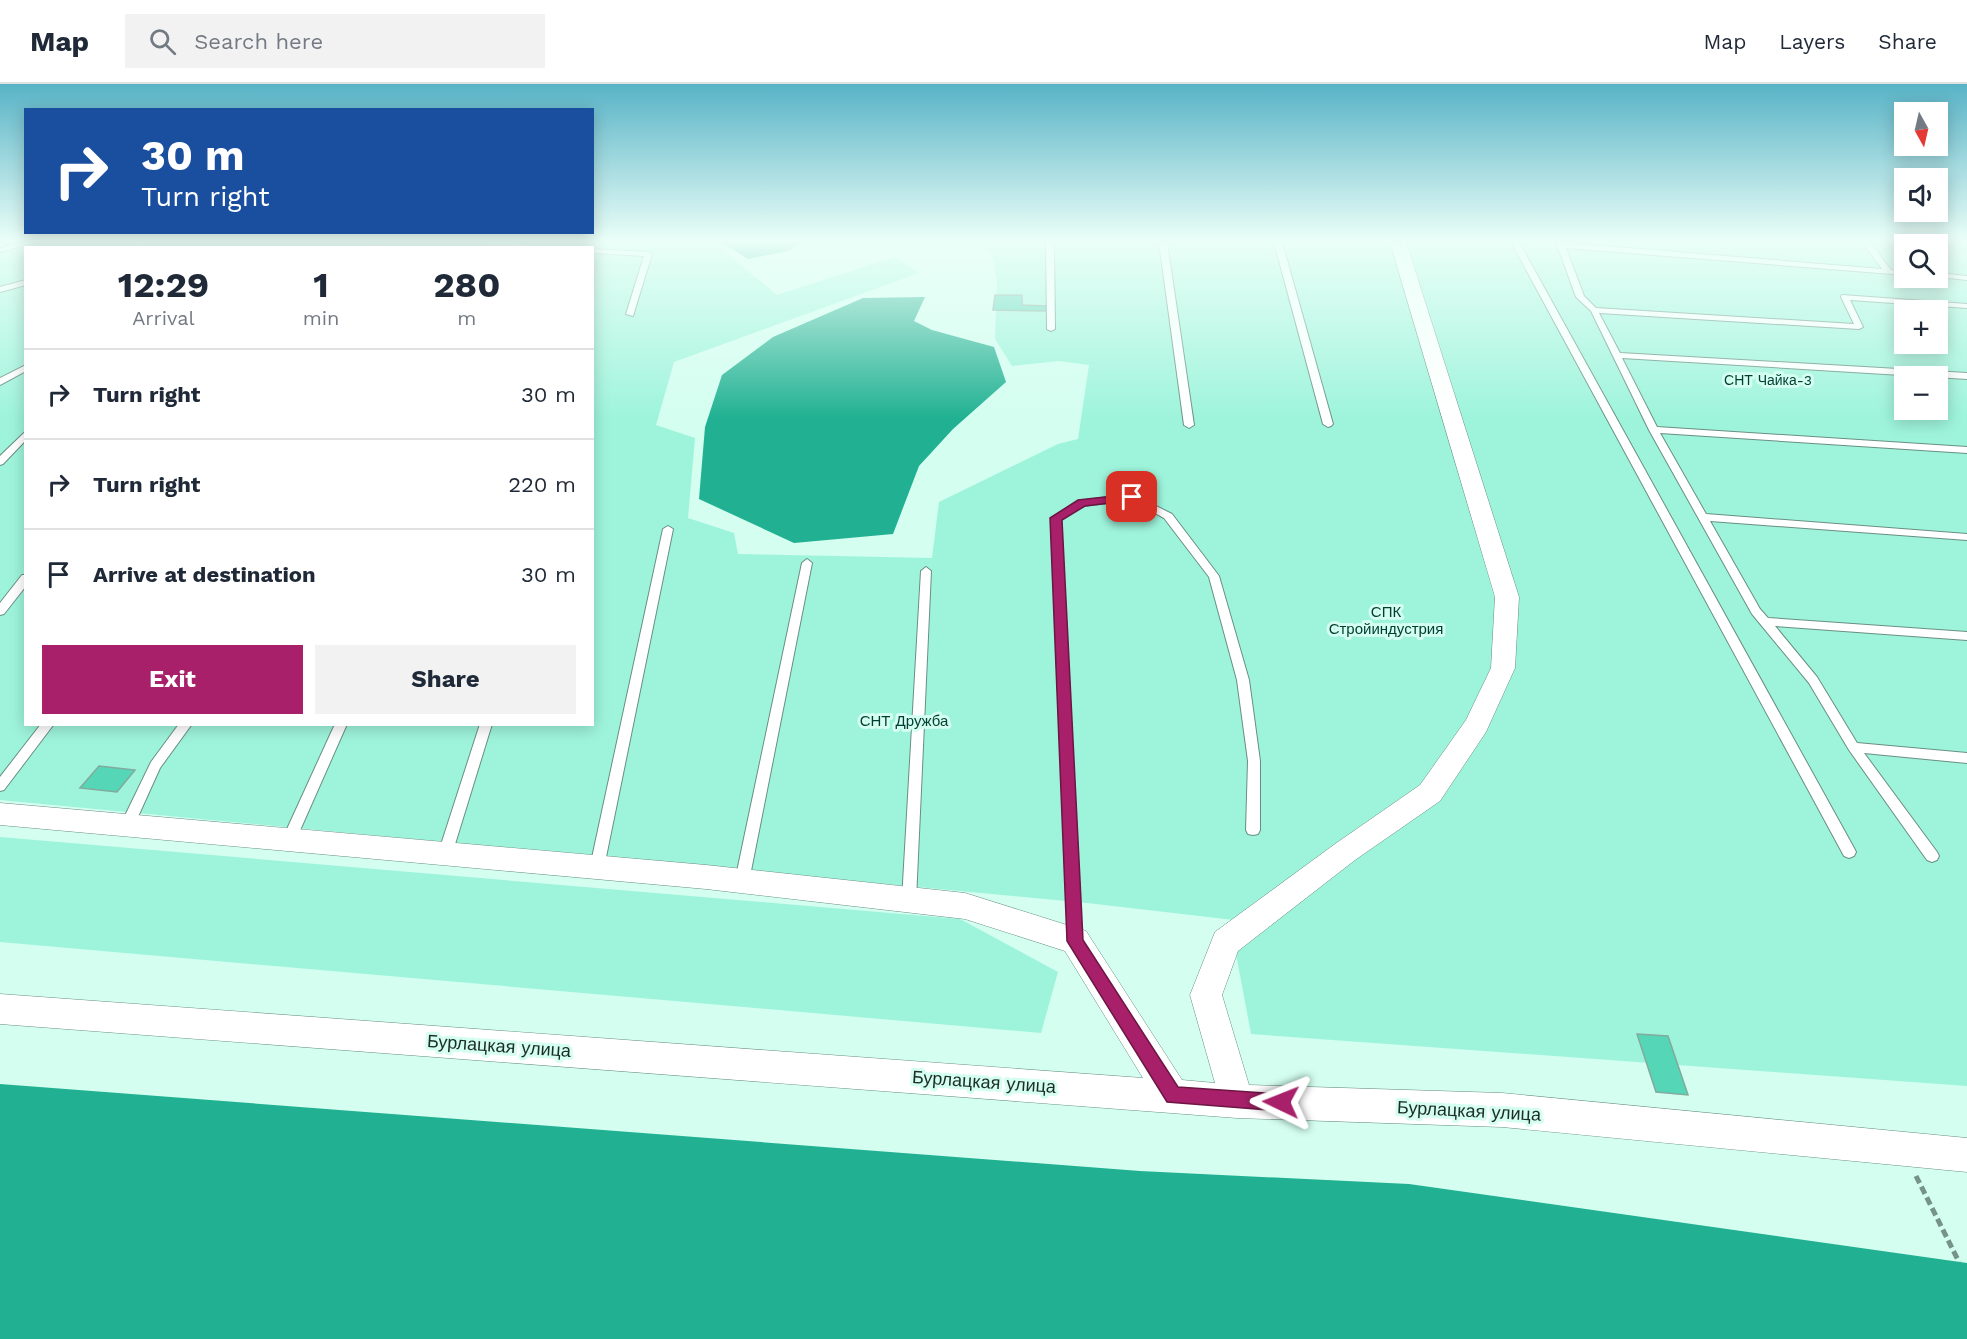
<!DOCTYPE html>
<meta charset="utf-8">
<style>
body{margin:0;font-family:"Work Sans",sans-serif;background:#f2f2f3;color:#1f2937;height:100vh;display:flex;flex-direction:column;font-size:22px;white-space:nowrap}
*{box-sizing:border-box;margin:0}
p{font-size:20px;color:#747a83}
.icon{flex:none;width:33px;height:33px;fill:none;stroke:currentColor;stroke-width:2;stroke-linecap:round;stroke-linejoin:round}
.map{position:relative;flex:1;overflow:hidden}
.side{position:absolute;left:24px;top:162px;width:570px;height:480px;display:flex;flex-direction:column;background:#fff;border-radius:0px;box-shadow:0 3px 15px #0003}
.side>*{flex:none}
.top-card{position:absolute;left:24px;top:24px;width:570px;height:126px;border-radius:0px;box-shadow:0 3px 15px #0003;background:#1a4fa0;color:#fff;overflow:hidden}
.needle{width:39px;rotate:172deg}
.controls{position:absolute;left:1894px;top:18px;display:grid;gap:12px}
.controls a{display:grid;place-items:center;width:54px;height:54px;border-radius:0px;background:#fff;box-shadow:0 3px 15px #0003;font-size:30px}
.pin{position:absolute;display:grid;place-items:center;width:51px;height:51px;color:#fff;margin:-26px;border-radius:12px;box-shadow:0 3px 9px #0006}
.me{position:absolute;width:66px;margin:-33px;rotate:272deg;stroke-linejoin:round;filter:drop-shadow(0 0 4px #0008)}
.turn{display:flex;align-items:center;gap:21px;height:126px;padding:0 18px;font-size:27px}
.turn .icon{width:78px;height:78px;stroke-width:2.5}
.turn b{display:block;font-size:42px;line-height:51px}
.eta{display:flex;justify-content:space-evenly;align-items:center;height:102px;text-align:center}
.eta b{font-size:36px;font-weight:700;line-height:42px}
.action{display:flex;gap:12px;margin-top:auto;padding:12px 18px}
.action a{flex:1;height:69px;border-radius:0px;background:#a72069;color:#fff;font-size:24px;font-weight:700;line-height:69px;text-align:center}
.action a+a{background:#f2f2f3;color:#1f2937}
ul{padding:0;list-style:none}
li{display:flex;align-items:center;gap:18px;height:90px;padding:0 18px;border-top:2px solid #e0e1e3}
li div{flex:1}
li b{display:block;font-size:22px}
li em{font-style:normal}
header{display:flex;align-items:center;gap:36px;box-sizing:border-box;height:84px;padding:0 30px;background:#fff;border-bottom:2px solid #e0e1e3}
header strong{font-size:28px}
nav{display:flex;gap:33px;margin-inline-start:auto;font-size:21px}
.search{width:420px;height:54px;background:#f2f2f3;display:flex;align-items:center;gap:15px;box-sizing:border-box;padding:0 21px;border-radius:0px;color:#747a83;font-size:22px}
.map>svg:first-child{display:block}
</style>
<header>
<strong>Map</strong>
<div class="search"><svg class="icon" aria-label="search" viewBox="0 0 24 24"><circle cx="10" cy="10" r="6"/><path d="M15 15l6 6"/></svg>Search here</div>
<nav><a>Map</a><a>Layers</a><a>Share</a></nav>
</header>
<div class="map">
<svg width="1967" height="1255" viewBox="0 0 1967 1255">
<rect width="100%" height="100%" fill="#d3fef0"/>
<path fill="#9ef4db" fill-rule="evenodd" d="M0,158h658l59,3 60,50 118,-38 24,16 -245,89 -18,63 39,13 -7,80 46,15 4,21 194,4 7,-56 119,-58 20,-5 11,-74 -30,-4 -47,5 -17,-27 2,-59 -4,-22 -10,-16h984v844l-716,-52 -15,-80 -2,-34 -147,-17 -1087,-103zM1905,160h33v34h-33zM26,164h566v476h-566zM1905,226h33v34h-33zM1905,292h33v34h-33z
M0,753l960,82 98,53 -17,61 -1041,-91z"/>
<path fill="#21b192" d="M720,158h83l-15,9 -40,8z
M925,213l-11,24 18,9 62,17 12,35 -53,47 -34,37 -26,68 -99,9 -95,-44 6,-72 17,-52 51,-38 90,-39z
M0,1000l1140,87 269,13 558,79v76h-1967z"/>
<path fill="#55d6b6" stroke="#82aa9d" stroke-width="1.5" d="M995,211h27v10l24,1v5l-53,-1z
M99,682l36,4 -18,22 -37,-4z
M1637,950l31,2 20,59 -32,-3z"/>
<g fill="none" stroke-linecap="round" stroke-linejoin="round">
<g stroke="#688f83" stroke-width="2">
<path id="service" d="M22,158h14l-36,10v-4z
M135,158h8l5,6h-8z
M488,158h19l44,6 -58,-3 -15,3z
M1046,158h8l1,87 -4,2 -4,-2z
M1159,158h8l27,183 -5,3 -5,-3z
M1274,158h8l51,182 -2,2 -3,1 -5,-3z
M1511,158h8l335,606 2,4 -2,4 -5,2 -5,-2z
M1556,158l326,27 -20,-27h8l21,28 14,1v4l-339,-27 18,48 12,12 258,16 -13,-27 1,-2 125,9v4l-117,-8 13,27 -4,2 -260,-16 21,40 347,20v6l-345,-21 35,69 310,20v6l-307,-20 46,81 261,20v6l-257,-19 50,88 8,9 199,14v8l-192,-14 42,51 40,66 110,10v10l-103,-10 73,99 2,4 -2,4 -5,2 -5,-2 -78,-110 -40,-67 -57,-69 -103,-184 -58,-119 -15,-14z
M358,162h27l3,2h-33z
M592,165l56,3 4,2 -19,62 -7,-2 18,-58 -52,-3z
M1938,189l29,3v4l-29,-3z
M26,196v5l-26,7v-5z
M26,281v6l-26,14v-7z
M26,347v9l-23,24 -3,1v-9z
M1132,410l40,20 47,62 30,104 11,81v69l-2,4 -5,1 -5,-1 -2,-4 2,-69 -11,-81 -28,-103 -45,-59 -33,-18 -47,6 -23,13 21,422 -2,4 -5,2 -5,-2 -2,-4 -17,-423 27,-17z
M668,442l5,3 -69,338 -2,4 -5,2 -5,-2 -2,-4 73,-338z
M807,475l5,4 -63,318 -2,4 -5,2 -5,-2 -2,-4 67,-318z
M926,483l5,4 -15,329 -2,4 -5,2 -5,-2 -2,-4 19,-329z
M22,491h4v11l-22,28 -4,1v-12z
M41,640h13l-50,66 -4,1v-14z
M179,640h13l-32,44 -28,62 -5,1 -5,-1 -2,-4 31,-64z
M335,640h12l-53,120 -5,2 -5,-2 -2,-4z
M480,640h12l-40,130 -2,4 -5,2 -5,-2 -2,-4z"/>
</g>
<g stroke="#688f83" stroke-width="1">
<path id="minor" d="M1390,158h16l113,355 -4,71 -29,64 -46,69 -85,59 -117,91 -16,44 27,90 253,8 465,45v34l-465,-45 -265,-9 -1237,-94v-30l1143,84 -78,-127 -100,-32 -259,-30 -706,-64v-22l706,62 259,28 121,38 96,149 33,3 -25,-88 25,-63 120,-88 85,-59 46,-65 25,-52 4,-71z"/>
</g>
<path stroke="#769389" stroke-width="5" stroke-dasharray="8 4" stroke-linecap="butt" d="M1916,1092l43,86"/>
<use href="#service" fill="#fff" fill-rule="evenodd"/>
<use href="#minor" fill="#fff" fill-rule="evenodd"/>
</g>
<linearGradient id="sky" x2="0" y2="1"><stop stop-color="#58b3c6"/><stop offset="0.47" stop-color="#ebfff8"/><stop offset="1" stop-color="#ebfff8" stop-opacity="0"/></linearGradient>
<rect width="1967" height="334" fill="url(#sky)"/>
<path fill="#a72069" stroke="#6d1544" stroke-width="1.5" d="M1132,410l6,3 -2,3 -51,6 -23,14 21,420 95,147 103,7 6,2 3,6 -3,7 -6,2 -114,-9 -100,-161 -17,-423 28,-18z"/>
<g text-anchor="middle" stroke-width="6" stroke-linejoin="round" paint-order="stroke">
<g font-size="14" fill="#003e31" stroke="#d3fef0">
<text x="1768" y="301">СНТ Чайка-3</text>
</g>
<g font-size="15" fill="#003e31" stroke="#d3fef0">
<text x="1386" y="533">СПК<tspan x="1386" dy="17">Стройиндустрия</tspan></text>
<text x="904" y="642">СНТ Дружба</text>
</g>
<g font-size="18" fill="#1c2c27" stroke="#d3fef0">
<text transform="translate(499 962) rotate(4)" y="6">Бурлацкая улица</text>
<text transform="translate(984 998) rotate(4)" y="6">Бурлацкая улица</text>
<text transform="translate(1469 1027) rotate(3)" y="6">Бурлацкая улица</text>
</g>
</g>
</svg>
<div class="controls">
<a><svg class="needle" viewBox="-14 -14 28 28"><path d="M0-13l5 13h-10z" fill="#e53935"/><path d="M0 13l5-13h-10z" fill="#747a83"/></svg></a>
<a><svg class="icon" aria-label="sound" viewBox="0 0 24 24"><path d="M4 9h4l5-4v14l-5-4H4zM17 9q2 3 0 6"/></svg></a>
<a><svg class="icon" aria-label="search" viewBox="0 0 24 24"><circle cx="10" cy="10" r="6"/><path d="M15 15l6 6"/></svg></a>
<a>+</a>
<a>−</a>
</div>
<div class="pin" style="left:1132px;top:413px;background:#d93025"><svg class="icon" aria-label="arrive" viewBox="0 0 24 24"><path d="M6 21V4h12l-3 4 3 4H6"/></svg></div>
<svg class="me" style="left:1281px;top:1018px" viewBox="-20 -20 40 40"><path d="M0-17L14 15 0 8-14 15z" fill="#a72069" stroke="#fff" stroke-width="4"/></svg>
<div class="top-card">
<div class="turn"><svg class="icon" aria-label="right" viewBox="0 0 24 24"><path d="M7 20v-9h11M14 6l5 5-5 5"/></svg><div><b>30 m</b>Turn right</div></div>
</div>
<section class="side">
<div class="eta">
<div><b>12:29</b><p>Arrival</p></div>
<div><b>1</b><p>min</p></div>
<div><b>280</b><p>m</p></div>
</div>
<ul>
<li><svg class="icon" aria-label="right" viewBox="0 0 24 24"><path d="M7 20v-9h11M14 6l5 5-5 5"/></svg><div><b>Turn right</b></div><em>30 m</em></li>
<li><svg class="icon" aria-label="right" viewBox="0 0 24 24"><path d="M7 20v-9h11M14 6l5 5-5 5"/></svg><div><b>Turn right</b></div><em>220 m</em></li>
<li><svg class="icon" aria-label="arrive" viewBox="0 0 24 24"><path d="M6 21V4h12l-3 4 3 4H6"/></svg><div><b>Arrive at destination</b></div><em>30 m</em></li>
</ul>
<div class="action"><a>Exit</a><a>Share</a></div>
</section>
</div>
